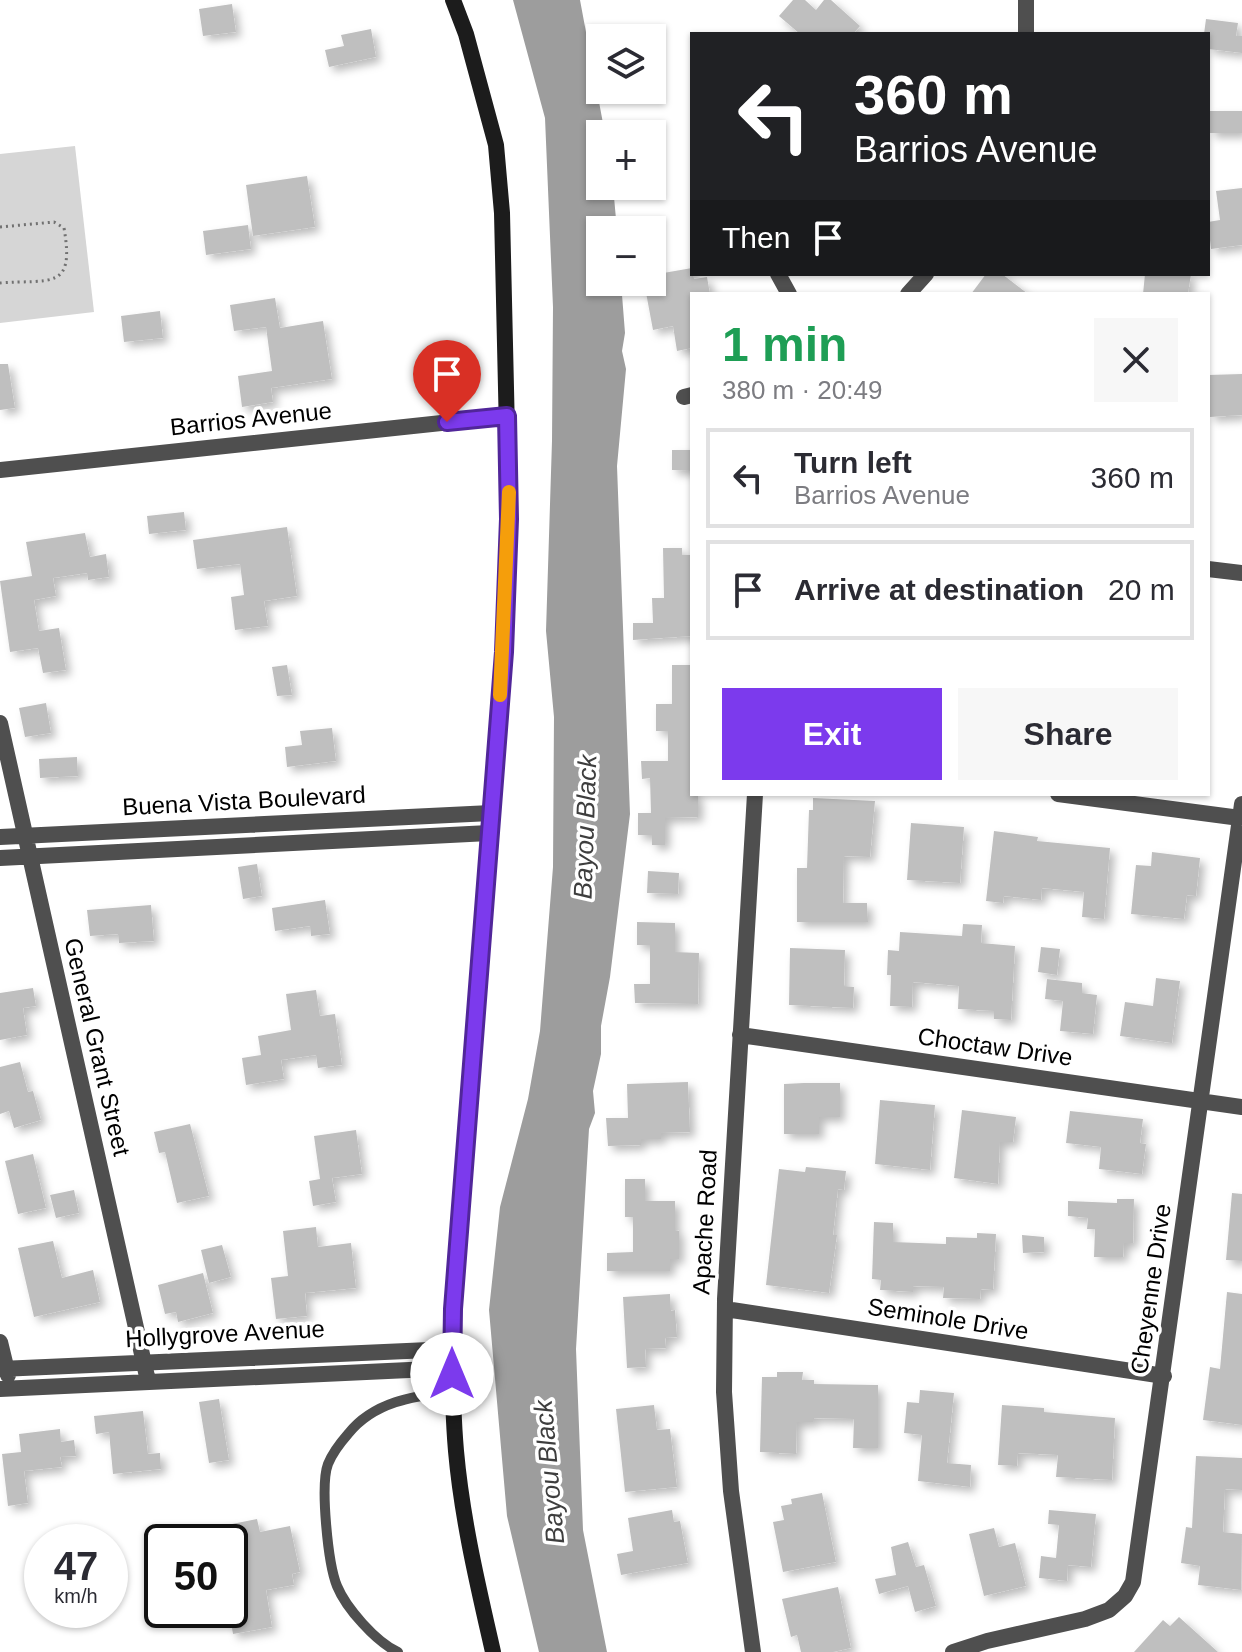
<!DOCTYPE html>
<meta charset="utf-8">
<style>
body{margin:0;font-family:Arial,sans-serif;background:#f7f7f7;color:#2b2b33;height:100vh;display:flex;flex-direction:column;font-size:30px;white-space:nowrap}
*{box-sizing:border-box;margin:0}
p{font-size:26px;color:#7c7c81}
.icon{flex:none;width:44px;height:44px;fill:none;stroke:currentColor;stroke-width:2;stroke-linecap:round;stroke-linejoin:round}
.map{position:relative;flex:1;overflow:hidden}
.drawer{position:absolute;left:690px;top:292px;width:520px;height:504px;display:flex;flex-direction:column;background:#fff;border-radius:0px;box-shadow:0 2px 6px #0004}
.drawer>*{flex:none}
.guide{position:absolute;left:690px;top:32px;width:520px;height:244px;border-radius:0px;box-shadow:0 2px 6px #0004;background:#202124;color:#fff;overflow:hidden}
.tools{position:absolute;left:586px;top:24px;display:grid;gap:16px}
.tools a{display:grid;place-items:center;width:80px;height:80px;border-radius:0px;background:#fff;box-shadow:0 2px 6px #0004;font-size:40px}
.speed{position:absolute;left:24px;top:1524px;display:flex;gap:16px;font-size:40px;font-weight:700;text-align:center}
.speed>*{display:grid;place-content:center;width:104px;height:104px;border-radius:50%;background:#fff;box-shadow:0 2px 6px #0004;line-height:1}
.speed small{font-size:20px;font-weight:400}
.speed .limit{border:4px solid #111;border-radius:12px;background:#fff;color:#111}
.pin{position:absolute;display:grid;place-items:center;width:68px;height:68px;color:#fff;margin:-82px -34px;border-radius:50% 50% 50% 0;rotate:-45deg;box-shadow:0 0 8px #0007}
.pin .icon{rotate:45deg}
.me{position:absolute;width:88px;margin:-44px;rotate:0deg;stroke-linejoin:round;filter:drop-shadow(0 0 6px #0008)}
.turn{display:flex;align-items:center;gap:28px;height:168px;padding:0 32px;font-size:36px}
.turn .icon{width:104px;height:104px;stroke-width:2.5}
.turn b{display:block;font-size:56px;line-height:68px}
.then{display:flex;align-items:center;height:76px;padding:0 32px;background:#0003;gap:16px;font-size:30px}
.round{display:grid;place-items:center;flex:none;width:84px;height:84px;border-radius:0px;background:#f7f7f7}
.overview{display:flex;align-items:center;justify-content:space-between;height:136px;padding:0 32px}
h1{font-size:48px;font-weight:600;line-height:60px;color:#1e9e55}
.action{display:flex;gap:16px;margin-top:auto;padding:16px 32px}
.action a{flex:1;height:92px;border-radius:0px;background:#7c3aed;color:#fff;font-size:32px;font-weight:600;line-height:92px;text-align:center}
.action a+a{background:#f7f7f7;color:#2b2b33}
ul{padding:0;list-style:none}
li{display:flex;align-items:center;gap:24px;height:100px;margin:0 16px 12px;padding:0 16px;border:4px solid #e1e1e2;border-radius:0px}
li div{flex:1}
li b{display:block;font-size:30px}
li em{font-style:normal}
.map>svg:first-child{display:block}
</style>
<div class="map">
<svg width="1242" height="1652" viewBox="0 0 1242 1652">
<defs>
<filter id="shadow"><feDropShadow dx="5" dy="5" stdDeviation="4" flood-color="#0004"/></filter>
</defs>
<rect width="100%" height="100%" fill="#fff"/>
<path fill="#d6d6d6" d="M75,146l19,166 -94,11v-169z"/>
<path fill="#9d9d9d" d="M513,0h67l25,134h-5v52h13l4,44h-17v52h21l4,51 -3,18 4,18 -9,97 13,348 -20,163 -9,49v28l-8,37 2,22 -6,16 -13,220 7,181 24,122h-68l-32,-136 -18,-206 11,-103 28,-108 12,-68 13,-164 1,-150 -8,-86 6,-190 1,-134 -8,-189z"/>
<path fill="#bfbfbf" filter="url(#shadow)" d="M793,0h12l11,10 8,-10h7l29,26 -7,8h-53l-21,-18z
M232,4l4,28 -33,4 -4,-27z
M1206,19l32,4 -2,13h6v17l-34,-4v-15h-4z
M371,29l5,28 -47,10 -4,-17 19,-4 -3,-11z
M1210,111h32v22h-32z
M307,176l8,51 -62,9 -7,-51z
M1242,188v57l-31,4 -3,-27 12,-2 -4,-29z
M248,225l3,24 -45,6 -3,-24z
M692,268l2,11 13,-2 3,17h-18v54l-15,3 -4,-25 -20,4 -9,-48h8v-7z
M986,274h16l26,20h-57z
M1145,274h46l-3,20h-45z
M275,298l5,30 43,-7 9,58 -61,9 2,14 -31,5 -4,-31 34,-5 -6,-44 -32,4 -4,-26z
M160,311l3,27 -39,4 -3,-26z
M0,364h8l7,44 -15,2z
M1242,374v41l-32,2 -2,-42z
M672,450h20v21l-20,-1z
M184,512l2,18 -37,4 -2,-18z
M287,527l10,69 -33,5 4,25 -33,4 -4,-33 13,-2 -4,-31 -43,5 -4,-29z
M85,533l5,24 16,-3 3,23 -21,3 -1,-7 -34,5 3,18 -22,4 5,31 20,-3 7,42 -23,3 -5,-25 -28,4 -10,-71 32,-5 -6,-34z
M663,548h19v7h10v81l-59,4v-17h20l-1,-25h12z
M287,665l5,30 -15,1 -5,-29z
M672,665h20v129h6v23l-33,1v27h-13v-10h-14v-22h13l-1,-35 -8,1 -1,-18h27v-30h-12v-27h16z
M46,703l5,30 -26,4 -6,-29z
M332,728l4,33 -49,6 -2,-20 17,-2 -2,-14z
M77,757l1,19 -38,2 -1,-19z
M813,798l62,3 -5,56 -26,-1 -1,47h24l1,19h-71v-54h10l2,-58h4z
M911,823l53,4 -4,56 -53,-3z
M994,831l44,6 -1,4 73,7 -6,71 -22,-2 2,-25 -42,-4 -1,12 -37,-4 -1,7 -17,-2z
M1152,852l48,6 -4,38 -9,-1 -3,24 -53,-5 5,-49 15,1z
M257,864l5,32 -19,3 -5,-32z
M648,871l31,2 -1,21 -31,-1z
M325,900l5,34 -19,2 -1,-10 -35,5 -3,-23z
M151,905l3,36 -35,2 -1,-9 -28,2 -3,-26z
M637,922l38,1v29l24,1 -1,51 -63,-1 -1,-19h16v-39h-13z
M963,924l19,1 -1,18 34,3 -4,74 -17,-1v-8l-36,-2 1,-23 -46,-4 -1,25 -22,-1 1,-31h-4l1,-25 11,1 1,-19 62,4z
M1041,947l19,2 -3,26 -19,-3z
M790,948l55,2 -1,36 10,1 -1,21 -64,-3z
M1156,978l24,3 -8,62 -52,-7 5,-34 28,4z
M1047,979l35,4v10l15,2 -4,39 -33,-3 3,-30 -18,-2z
M33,988l3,18 -13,2 4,27 -27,5v-47z
M316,990l4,26 15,-2 7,51 -24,3 -2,-13 -35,5 3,19 -38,6 -4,-27 19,-3 -3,-19 33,-6 -5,-36z
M20,1062l8,30 5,-1 8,29 -27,8 -5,-17 -9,3v-47z
M688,1082l2,50 -29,1v6h-20v6l-33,1 -2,-28h22l-1,-34z
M804,1083h36v34h-21v17h-35v-50z
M880,1100l55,5 -5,65 -55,-6z
M962,1110l54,7 -3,25h-13l-2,42 -44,-6z
M1070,1111l73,8 -3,24 6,1 -4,30 -43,-5 2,-22 -35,-4z
M190,1124l19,72 -32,7 -12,-51 -6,1 -5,-21z
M356,1130l6,44 -30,4 4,24 -23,4 -4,-25 11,-2 -6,-43z
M33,1154l13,54 -28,6 -13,-53z
M806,1167l40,4 -2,19 -6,-1 -5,46h4l-8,58 -63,-8 13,-116 26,3z
M625,1179h20v22h30v29l4,1v28h-9v12h-63v-18l26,-1v-35h-8z
M74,1190l5,23 -23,5 -6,-23z
M1232,1193l10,1v67l-16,-1z
M1117,1199h17l-1,44h-9l-1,14h-29l1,-28h-8l1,-11 -20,-2v-15l49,2z
M874,1222l19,1v19l53,2v-7l31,1v-5l19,1 -3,56 -12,-1 -1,10 -37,-1 1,-11 -31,-1v6l-33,-2 1,-10 -9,-1z
M316,1227l2,20 33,-4 5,45 -51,5 2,23 -31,3 -5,-41 17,-2 -5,-45z
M1022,1235l22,2v15l-21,1z
M53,1241l9,37 31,-8 7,32 -66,15 -16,-69z
M222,1245l9,32 -22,6 -8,-33z
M203,1273l10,40 -35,9 -2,-10 -11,2 -7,-29z
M1227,1292l15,2v131l-39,-5 7,-53 10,2z
M670,1294l1,17 4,-1 2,27 -12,1 1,10 -21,1 1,18 -19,1 -4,-71z
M777,1372h26l-1,8h12v4l64,1v63h-25l1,-29 -41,-1v4h-16l-1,32 -36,-2 2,-75h15z
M920,1390l34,3 -7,70 24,2 -1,22 -52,-6 4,-46 -18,-2 3,-31 12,1z
M219,1399l10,61 -20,3 -10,-61z
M654,1405l3,25 13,-1 7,58 -52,5 -9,-83z
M1002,1405l42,3v4l71,6 -3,62 -56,-3 2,-22 -40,-2 -1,13 -19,-1z
M143,1411l5,43 12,-1 1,16 -48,5 -4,-42 -13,2 -2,-18z
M60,1429l1,13 13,-2 2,16 -16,1 2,10 -38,4 4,32 -20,3 -6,-52 19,-2 -2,-18z
M1196,1456l46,2v32l-17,-1 -2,43 19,2 -1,56 -43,-5 2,-19 -19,-3 5,-36 6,1z
M822,1493l14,69 -53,10 -10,-50 11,-2 -3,-14 11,-2 -1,-5z
M672,1510l2,12 6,-1 8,42 -67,12 -4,-21 16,-3 -5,-33z
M1049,1510l47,4 -5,53 -23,-2 -1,16 -28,-3 2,-22 15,2 3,-33 -11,-1z
M257,1519l3,13 30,-6 10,46 -8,2 2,11 -28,5 6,37 -39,7 -4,-24h4l-3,-17v-51h-5l-3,-16z
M994,1528l5,19 16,-4 11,43 -42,10 -15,-62z
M908,1542l8,25 8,-2 12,41 -21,6 -7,-26 -29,8 -4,-15 21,-4 -5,-28z
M838,1587l13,61 -18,4h-32l-4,-17 -6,2 -9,-38z
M1179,1617l39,35h-84l29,-32 7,6z"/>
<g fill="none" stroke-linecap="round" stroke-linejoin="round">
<path stroke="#717171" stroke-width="3" stroke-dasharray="2 4" stroke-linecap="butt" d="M0,227l54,-5 10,6c11,63 -13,51 -64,55"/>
<path stroke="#4f4f4f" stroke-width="10" d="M398,1652c-22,-10 -52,-44 -61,-66 -9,-22 -17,-101 -9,-122 4,-10 13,-22 20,-30 26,-33 67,-38 105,-43"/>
<path stroke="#4f4f4f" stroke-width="16" d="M1026,34v-34
M778,274l11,20
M908,294l18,-20
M684,397l8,-2
M0,470l507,-54
M1208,569l34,4
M0,723l148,658
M1058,794l182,24
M0,837l491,-24
M0,858l489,-25
M740,1035l502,72
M725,1309l439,67
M0,1342l8,33
M0,1369l452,-20
M0,1389l452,-21
M753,1652l-22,-161 -7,-99 1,-93 30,-505
M953,1652l34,-11 98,-22 24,-9 16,-14 8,-14 109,-778"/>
<path stroke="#1c1c1c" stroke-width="16" d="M453,0l13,34 30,111 6,68 7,306 -5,133 -51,657c-1,48 -1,95 3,142 6,68 22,135 37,201"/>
</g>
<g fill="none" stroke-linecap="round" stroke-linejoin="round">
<g stroke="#51269a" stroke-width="20">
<path id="route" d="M447,422l60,-6 2,103 -5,133 -51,657 -1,65"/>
</g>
<use href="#route" stroke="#7c3aed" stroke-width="14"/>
<path stroke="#f59e0b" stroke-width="14" d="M500,695l9,-203"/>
</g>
<g text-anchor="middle" stroke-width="7" stroke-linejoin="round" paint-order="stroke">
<g font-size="24" fill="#000" stroke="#fff">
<text transform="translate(251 419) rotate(-6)" y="8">Barrios Avenue</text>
<text transform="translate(244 801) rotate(-3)" y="8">Buena Vista Boulevard</text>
<text transform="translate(97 1047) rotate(77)" y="8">General Grant Street</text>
<text transform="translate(995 1047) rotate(8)" y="8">Choctaw Drive</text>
<text transform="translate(705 1222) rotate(-87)" y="8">Apache Road</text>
<text transform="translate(1151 1289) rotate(-82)" y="8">Cheyenne Drive</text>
<text transform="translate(948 1319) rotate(9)" y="8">Seminole Drive</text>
<text transform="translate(225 1334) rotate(-3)" y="8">Hollygrove Avenue</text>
</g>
<g font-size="26" font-style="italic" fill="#3e3e3e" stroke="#fff">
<text transform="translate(585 827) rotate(-88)" y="9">Bayou Black</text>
<text transform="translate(549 1472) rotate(-95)" y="9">Bayou Black</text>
</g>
</g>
</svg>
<div class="tools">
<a><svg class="icon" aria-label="layers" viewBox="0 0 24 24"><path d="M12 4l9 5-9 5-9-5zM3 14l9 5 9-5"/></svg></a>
<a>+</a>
<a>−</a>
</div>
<div class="speed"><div>47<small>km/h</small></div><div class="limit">50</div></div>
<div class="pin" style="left:447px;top:422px;background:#d93025"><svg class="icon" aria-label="arrive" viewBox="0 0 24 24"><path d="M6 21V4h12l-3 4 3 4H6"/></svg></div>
<svg class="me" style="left:452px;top:1374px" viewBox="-20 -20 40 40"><circle r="19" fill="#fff"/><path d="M0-13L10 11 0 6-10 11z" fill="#7c3aed"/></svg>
<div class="guide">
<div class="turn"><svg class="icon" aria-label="left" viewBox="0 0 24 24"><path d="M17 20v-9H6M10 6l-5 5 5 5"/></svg><div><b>360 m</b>Barrios Avenue</div></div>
<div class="then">Then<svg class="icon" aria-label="arrive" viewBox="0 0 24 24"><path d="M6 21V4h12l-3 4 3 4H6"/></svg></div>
</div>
<section class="drawer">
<div class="overview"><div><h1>1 min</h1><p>380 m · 20:49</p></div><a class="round"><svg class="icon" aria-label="close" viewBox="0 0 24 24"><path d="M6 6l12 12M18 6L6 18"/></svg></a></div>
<ul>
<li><svg class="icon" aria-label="left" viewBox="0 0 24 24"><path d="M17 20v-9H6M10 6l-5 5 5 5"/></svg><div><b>Turn left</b><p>Barrios Avenue</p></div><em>360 m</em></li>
<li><svg class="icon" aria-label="arrive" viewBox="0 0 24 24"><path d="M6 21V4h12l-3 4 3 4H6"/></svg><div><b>Arrive at destination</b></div><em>20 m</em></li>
</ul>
<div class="action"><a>Exit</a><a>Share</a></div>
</section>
</div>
